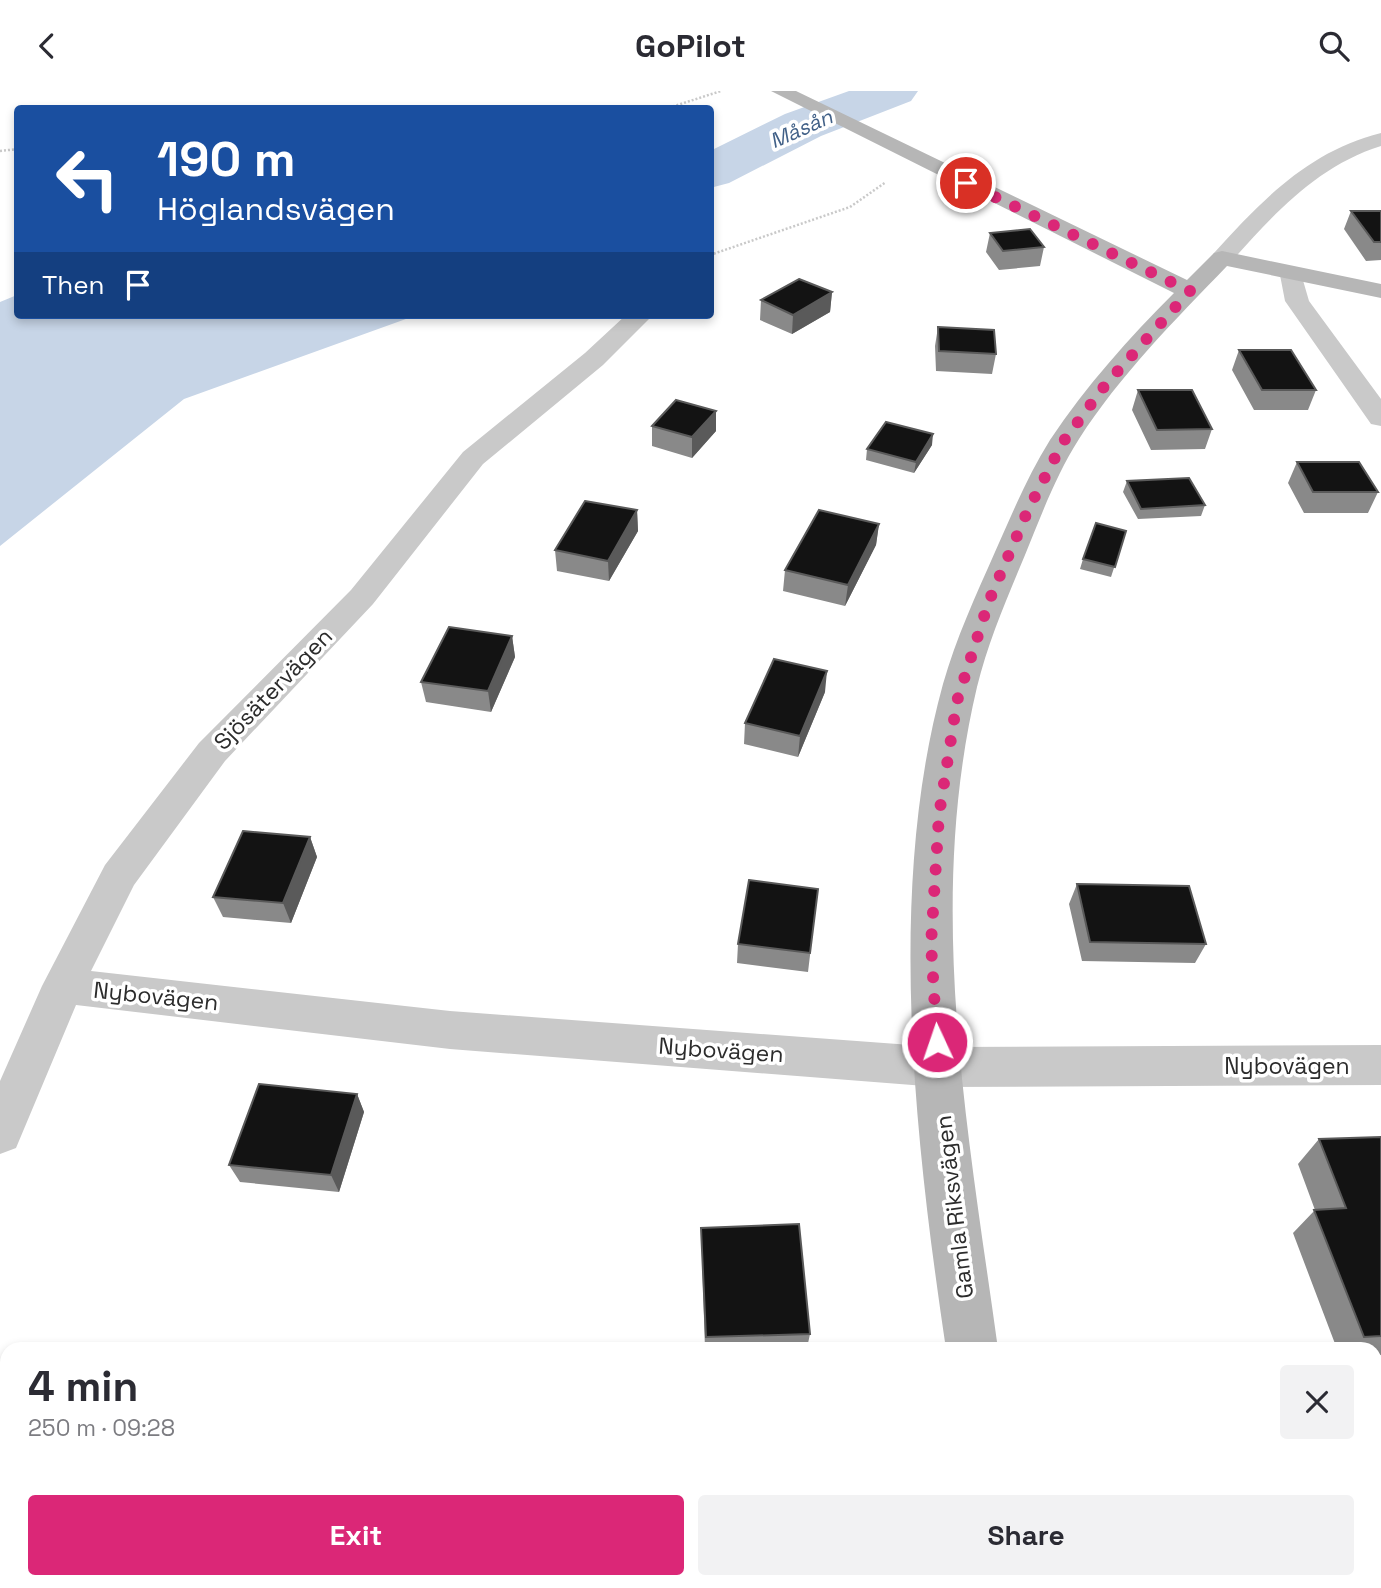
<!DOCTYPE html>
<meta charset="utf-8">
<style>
body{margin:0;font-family:"Space Grotesk",sans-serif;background:#f2f2f3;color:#2b2b33;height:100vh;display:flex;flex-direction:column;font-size:26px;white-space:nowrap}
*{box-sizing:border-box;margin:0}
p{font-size:23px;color:#7c7c81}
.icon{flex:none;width:38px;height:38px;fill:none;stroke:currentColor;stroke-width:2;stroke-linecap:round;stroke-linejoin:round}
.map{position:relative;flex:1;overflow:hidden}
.sheet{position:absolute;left:0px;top:1251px;width:1382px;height:247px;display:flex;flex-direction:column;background:#fff;border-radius:21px 21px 0 0;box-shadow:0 4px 10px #0003}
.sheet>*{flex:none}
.banner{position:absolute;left:14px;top:14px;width:700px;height:214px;border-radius:7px;box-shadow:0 4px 10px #0003;background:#1a4fa0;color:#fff;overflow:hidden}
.pin{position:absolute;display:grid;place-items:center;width:60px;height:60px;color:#fff;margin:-30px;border:4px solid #fff;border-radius:50%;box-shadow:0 2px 7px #0007}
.me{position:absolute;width:77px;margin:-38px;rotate:357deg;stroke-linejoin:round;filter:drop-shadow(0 0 5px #0008)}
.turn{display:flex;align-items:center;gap:24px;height:147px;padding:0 28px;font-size:32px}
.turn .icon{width:91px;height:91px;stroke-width:2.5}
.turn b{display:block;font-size:49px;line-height:60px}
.then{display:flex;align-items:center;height:66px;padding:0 28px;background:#0003;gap:14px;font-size:26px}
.round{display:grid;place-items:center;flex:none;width:74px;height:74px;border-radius:7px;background:#f2f2f3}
.summary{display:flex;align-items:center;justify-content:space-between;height:119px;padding:0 28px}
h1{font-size:42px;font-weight:700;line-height:52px}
.cta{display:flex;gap:14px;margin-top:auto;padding:14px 28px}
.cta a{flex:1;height:80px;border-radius:7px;background:#db2777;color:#fff;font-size:28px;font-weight:700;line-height:80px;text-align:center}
.cta a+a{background:#f2f2f3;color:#2b2b33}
header{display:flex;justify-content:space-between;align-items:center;height:91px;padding:0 28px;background:#fff;font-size:32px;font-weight:700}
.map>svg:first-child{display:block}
</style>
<header><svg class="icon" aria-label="back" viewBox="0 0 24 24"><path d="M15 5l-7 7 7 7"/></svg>GoPilot<svg class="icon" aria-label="search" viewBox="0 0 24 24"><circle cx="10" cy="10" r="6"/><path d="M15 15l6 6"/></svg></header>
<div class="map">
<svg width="1381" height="1497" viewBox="0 0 1381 1497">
<rect width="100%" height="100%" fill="#fff"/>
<path fill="#c7d5e7" d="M17,204l1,20h399l-233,84 -184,147v-244z"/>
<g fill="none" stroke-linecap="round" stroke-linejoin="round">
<path fill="#c7d5e7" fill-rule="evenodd" d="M849,0h69l-7,10 -90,35 -92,47 -19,5v-37l75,-37z"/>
<path stroke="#c9c9c9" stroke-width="2.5" stroke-dasharray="2 2" stroke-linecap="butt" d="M665,18l56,-18
M0,60l18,-2
M710,164l140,-48 36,-25"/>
<path fill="#c9c9c9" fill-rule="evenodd" d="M1381,42v13c-64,20 -107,68 -151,117h-16l-4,-5 4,-5c48,-53 95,-102 167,-120z
M1292,177l8,2 9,31 72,98v27l-10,-2 -86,-123 -5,-26 4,-5z
M626,224h27l-50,50 -120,99 -110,140 -148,157 -91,124 -43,86 359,40 488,36 443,-2v40l-443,2 -488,-38 -374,-44 -60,143 -16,6v-73l42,-95 63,-121 94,-122 152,-153 112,-138 122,-99z"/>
<path fill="#b6b6b6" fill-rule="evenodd" d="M771,0h25l391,189 27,-27 8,-2 159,33v14l-154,-32c-52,54 -107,109 -148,173 -23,36 -38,77 -54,116 -18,43 -37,87 -48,132 -52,219 -9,444 21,662h-52c-31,-209 -60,-459 -3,-665 13,-46 33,-89 52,-132 17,-38 33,-77 55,-112 36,-54 79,-102 124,-147z
M984,1491h58l1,6h-58z"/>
</g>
<path fill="#898989" d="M1351,120h30v49l-15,1 -22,-32z
M990,142l54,14 -4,19 -41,4 -13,-18z
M832,201l-2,20 -38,22 -32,-14 1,-20z
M938,236l58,27 -4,20 -56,-3 -1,-25z
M1239,259l77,40 -8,20h-54l-22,-40z
M1138,299l74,39 -7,20 -54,1 -19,-40z
M716,320v20l-24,27 -40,-12v-20z
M932,354l-18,28 -48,-13 1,-11z
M1297,371l81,30 -10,21h-64l-16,-30z
M1127,390l78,24 -4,11 -63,3 -15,-27z
M637,419l1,21 -29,50 -52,-10 -2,-21z
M879,433l-3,21 -31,61 -62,-15 2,-21z
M1126,440l-15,46 -31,-8 3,-10z
M512,545l3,21 -24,55 -65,-10 -5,-20z
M825,601l-27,65 -54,-13 1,-21z
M310,746l7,20 -26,66 -68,-6 -10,-20z
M1077,793l129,60 -11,19 -113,-2 -13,-57z
M818,798l-10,83 -71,-9 1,-19z
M357,1003l7,18 -25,80 -99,-10 -11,-17z
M1381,1046v218h-5v-6h-39l-44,-116 22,-23 -17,-46 21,-25z
M701,1137l109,106 -3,14 -102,1z"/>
<path fill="#5a5a5a" d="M832,201l-2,20 -38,22 1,-19z
M716,320v20l-24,27v-21z
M933,343l-1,11 -18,28 2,-11z
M637,419l1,21 -29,50 -1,-20z
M879,433l-3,21 -31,61 3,-21z
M512,545l3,21 -24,55 -3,-21z
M827,580l-2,21 -27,65 2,-21z
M310,746l7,20 -26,66 -8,-20z
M357,1003l7,18 -25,80 -8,-17z
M112,1491h18l-1,6h-18z"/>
<path fill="#131313" stroke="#5a5a5a" stroke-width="2" d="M1351,120h30v31h-7z
M1030,138l14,18 -41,4 -13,-18z
M799,188l33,13 -39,23 -32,-15z
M938,236l56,3 2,24 -57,-3z
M1239,259h52l25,40h-54z
M1138,299h54l20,39 -55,1z
M676,309l40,11 -24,26 -40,-11z
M886,331l47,12 -17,28 -49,-13z
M1297,371h62l19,30h-65z
M1189,387l16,27 -64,4 -14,-28z
M585,410l52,9 -29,51 -53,-11z
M819,419l60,14 -31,61 -63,-15z
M1096,432l30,8 -11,36 -32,-8z
M449,536l63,9 -24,55 -67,-9z
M774,568l53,12 -27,65 -55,-13z
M243,740l67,6 -27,66 -70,-6z
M749,789l69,9 -8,64 -72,-9z
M1077,793l112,2 17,58 -116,-2z
M259,993l98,10 -26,81 -102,-10z
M1381,1046v199l-17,1 -50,-127 32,-2 -27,-69z
M799,1133l11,110 -104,3 -5,-109z
M7,1416v75h105l-1,6h-111v-51z"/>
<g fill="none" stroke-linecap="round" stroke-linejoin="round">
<path stroke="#db2777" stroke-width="12" stroke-dasharray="0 21.6" d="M937,951l-6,-98 8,-129 18,-114 32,-100 39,-91 35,-68 43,-58 84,-93 -224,-108"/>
</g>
<g text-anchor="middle" stroke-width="7" stroke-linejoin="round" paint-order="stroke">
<g font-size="21" font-style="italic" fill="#416087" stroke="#fff">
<text transform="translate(801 38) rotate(-24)" y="7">Måsån</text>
</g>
<g font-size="23" fill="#2c2c2c" stroke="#fff">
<text transform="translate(273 598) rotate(-46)" y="8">Sjösätervägen</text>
<text transform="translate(156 905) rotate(6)" y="8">Nybovägen</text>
<text transform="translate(721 959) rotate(4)" y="8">Nybovägen</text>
<text x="1287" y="983">Nybovägen</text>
<text transform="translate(954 1116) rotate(-97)" y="8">Gamla Riksvägen</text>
</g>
</g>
</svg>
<div class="pin" style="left:966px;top:92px;background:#d93025"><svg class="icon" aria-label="arrive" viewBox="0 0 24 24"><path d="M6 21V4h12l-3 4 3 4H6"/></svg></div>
<svg class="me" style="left:937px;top:951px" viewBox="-20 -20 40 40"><circle r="17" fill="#db2777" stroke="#fff" stroke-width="3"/><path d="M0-11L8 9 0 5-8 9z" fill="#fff"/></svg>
<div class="banner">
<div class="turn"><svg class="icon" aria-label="left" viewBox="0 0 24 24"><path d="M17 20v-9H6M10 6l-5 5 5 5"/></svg><div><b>190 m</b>Höglandsvägen</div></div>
<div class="then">Then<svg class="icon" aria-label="arrive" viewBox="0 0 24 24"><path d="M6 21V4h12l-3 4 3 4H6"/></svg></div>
</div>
<section class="sheet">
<div class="summary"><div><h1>4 min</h1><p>250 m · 09:28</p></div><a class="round"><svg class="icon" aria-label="close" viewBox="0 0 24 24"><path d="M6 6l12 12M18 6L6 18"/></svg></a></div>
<div class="cta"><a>Exit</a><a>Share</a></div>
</section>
</div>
